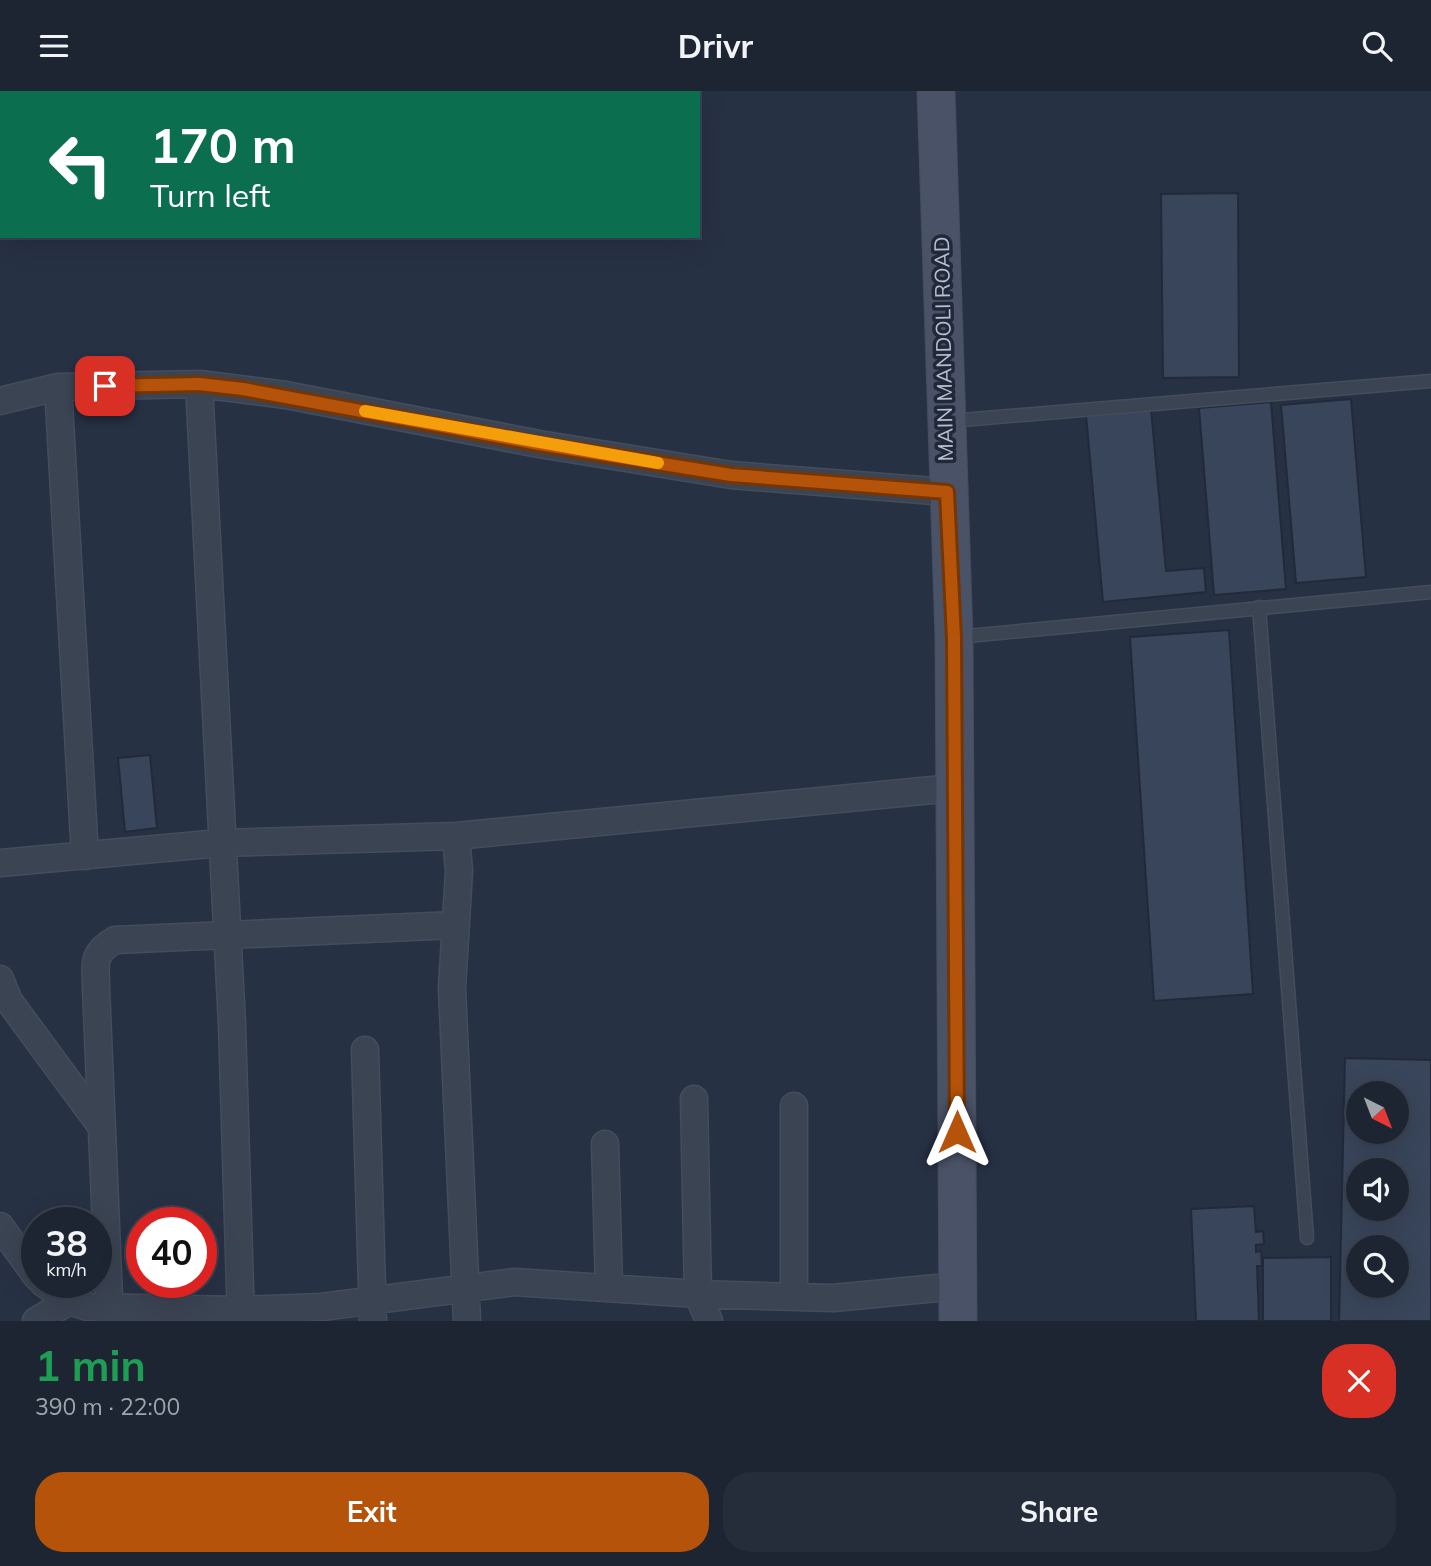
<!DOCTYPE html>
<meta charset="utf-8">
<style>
body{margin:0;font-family:Mulish,sans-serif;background:#252d3b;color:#f1f3f6;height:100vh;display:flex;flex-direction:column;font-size:26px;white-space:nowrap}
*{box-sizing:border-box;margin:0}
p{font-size:23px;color:#a0a5ac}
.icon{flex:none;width:38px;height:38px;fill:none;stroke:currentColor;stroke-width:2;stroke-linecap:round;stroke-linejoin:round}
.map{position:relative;height:1230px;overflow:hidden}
.sheet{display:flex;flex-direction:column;background:#1d2533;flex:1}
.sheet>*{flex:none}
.top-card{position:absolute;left:0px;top:0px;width:700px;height:147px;box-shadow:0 7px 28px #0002,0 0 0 2px #3b424e;background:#0b6e4f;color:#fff;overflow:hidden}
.needle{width:46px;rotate:138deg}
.controls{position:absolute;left:1346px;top:990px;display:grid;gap:14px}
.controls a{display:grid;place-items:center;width:63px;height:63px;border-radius:50%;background:#1d2533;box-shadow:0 7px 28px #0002,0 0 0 2px #3b424e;font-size:35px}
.speed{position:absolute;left:21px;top:1116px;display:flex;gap:14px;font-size:35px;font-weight:700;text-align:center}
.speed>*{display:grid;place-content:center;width:91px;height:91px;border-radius:50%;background:#1d2533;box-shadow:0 7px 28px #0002,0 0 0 2px #3b424e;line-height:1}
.speed small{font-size:18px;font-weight:400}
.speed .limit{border:10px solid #d22;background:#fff;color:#111}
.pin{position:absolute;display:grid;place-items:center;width:60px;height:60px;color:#fff;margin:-30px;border-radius:14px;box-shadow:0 4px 10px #0006}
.me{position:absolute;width:77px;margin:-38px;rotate:0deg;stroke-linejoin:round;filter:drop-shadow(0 0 5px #0008)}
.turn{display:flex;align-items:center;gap:24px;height:147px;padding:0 35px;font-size:32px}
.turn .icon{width:91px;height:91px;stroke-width:2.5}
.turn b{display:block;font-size:49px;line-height:60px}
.round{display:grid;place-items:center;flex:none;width:74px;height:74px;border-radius:28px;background:#252d3b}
.head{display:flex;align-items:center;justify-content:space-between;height:119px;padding:0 35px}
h1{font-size:42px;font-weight:700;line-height:52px;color:#1e9e55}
.action{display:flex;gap:14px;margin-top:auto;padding:14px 35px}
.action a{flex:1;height:80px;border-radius:28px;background:#b45309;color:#fff;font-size:28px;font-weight:700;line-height:80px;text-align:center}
.action a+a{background:#252d3b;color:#f1f3f6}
header{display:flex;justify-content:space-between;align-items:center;height:91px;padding:0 35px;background:#1d2533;font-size:32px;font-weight:700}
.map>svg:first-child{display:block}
</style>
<header><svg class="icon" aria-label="menu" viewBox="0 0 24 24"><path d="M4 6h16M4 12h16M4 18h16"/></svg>Drivr<svg class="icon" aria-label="search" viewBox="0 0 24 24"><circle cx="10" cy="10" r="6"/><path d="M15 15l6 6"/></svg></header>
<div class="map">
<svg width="1431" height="1230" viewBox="0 0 1431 1230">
<rect width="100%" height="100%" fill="#273144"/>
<path fill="#39455a" stroke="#222a3a" stroke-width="2" fill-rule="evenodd" d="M1238,102l1,184 -76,1 -2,-184z
M1351,308l15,178 -70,6 -15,-178z
M1271,311l15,187 -72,6 -15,-187z
M1151,318l15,162 38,-3 2,24 -103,10 -17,-187z
M1229,539l24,364 -99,7 -24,-364z
M150,664l7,73 -32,4 -7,-74z
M1345,967l86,2v261h-92zM1358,1003h38v38h-38zM1358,1080h38v38h-38zM1358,1157h38v38h-38z
M1254,1115l2,26 7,-1 1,13 -8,1v7l5,-1 1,15h-5l2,55h-63l-5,-112z
M1331,1166v64h-68v-63z"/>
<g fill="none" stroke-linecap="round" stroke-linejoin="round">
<g stroke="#454c5c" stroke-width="15">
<path id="lane" d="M950,330l481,-40
M1259,516l48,631
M957,546l474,-45"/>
</g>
<g stroke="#454c5c" stroke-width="29">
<path id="street" d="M199,293l33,640 9,297
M58,296l27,469
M0,310l58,-14 141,-3 87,11 253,49 192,31 216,17
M456,745l3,35 -7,117 15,333
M0,772l220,-20 236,-7 497,-48
M0,888l9,22 92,125
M365,959l8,271
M694,1008l4,195 11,27
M605,1053l4,142
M0,1135l37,51
M43,1192l26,18 19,6 152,3 82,-3 192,-25 184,12 135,4 125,-12
M794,1206v-191
M36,1230l33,-20
M110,1230l-14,-333c0,-25 -5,-34 19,-48l341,-15"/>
</g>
<g stroke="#454c5c" stroke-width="39">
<path id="secondary" d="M936,0l18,547 4,683"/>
</g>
<use href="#lane" stroke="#3b4453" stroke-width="12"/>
<use href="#street" stroke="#3b4453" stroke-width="26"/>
<use href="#secondary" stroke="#495266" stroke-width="37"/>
</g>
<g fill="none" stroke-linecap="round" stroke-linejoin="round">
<g stroke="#753606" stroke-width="18">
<path id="route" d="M105,295l94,-2 44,5 296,55 192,31 216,17 7,146 3,494"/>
</g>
<use href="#route" stroke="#b45309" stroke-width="12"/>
<path stroke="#f59e0b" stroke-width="12" d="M365,320l293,52"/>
</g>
<g text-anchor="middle" stroke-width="7" stroke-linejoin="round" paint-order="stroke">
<g font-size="21" fill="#b8bfcd" stroke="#202839">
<text transform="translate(944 258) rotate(-91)" y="7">MAIN MANDOLI ROAD</text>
</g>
</g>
</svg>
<div class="controls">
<a><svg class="needle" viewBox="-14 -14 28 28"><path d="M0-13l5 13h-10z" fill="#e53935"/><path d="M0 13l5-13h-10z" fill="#a0a5ac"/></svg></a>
<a><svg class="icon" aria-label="sound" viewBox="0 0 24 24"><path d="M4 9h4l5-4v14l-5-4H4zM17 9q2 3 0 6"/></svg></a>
<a><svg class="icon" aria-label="search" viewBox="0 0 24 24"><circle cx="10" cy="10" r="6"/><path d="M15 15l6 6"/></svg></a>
</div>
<div class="speed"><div>38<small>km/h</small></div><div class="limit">40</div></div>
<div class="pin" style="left:105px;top:295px;background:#d93025"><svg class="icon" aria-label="arrive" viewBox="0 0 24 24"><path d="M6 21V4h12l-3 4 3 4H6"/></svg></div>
<svg class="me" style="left:957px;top:1041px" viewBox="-20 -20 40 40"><path d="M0-17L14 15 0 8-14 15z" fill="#b45309" stroke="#fff" stroke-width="4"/></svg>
<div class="top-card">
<div class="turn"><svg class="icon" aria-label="left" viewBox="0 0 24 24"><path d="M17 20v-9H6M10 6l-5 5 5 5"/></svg><div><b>170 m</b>Turn left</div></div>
</div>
</div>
<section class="sheet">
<div class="head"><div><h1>1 min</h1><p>390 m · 22:00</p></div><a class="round" style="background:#d93025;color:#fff"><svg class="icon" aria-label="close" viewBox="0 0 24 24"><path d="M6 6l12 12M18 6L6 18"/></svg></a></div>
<div class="action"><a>Exit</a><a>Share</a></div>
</section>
